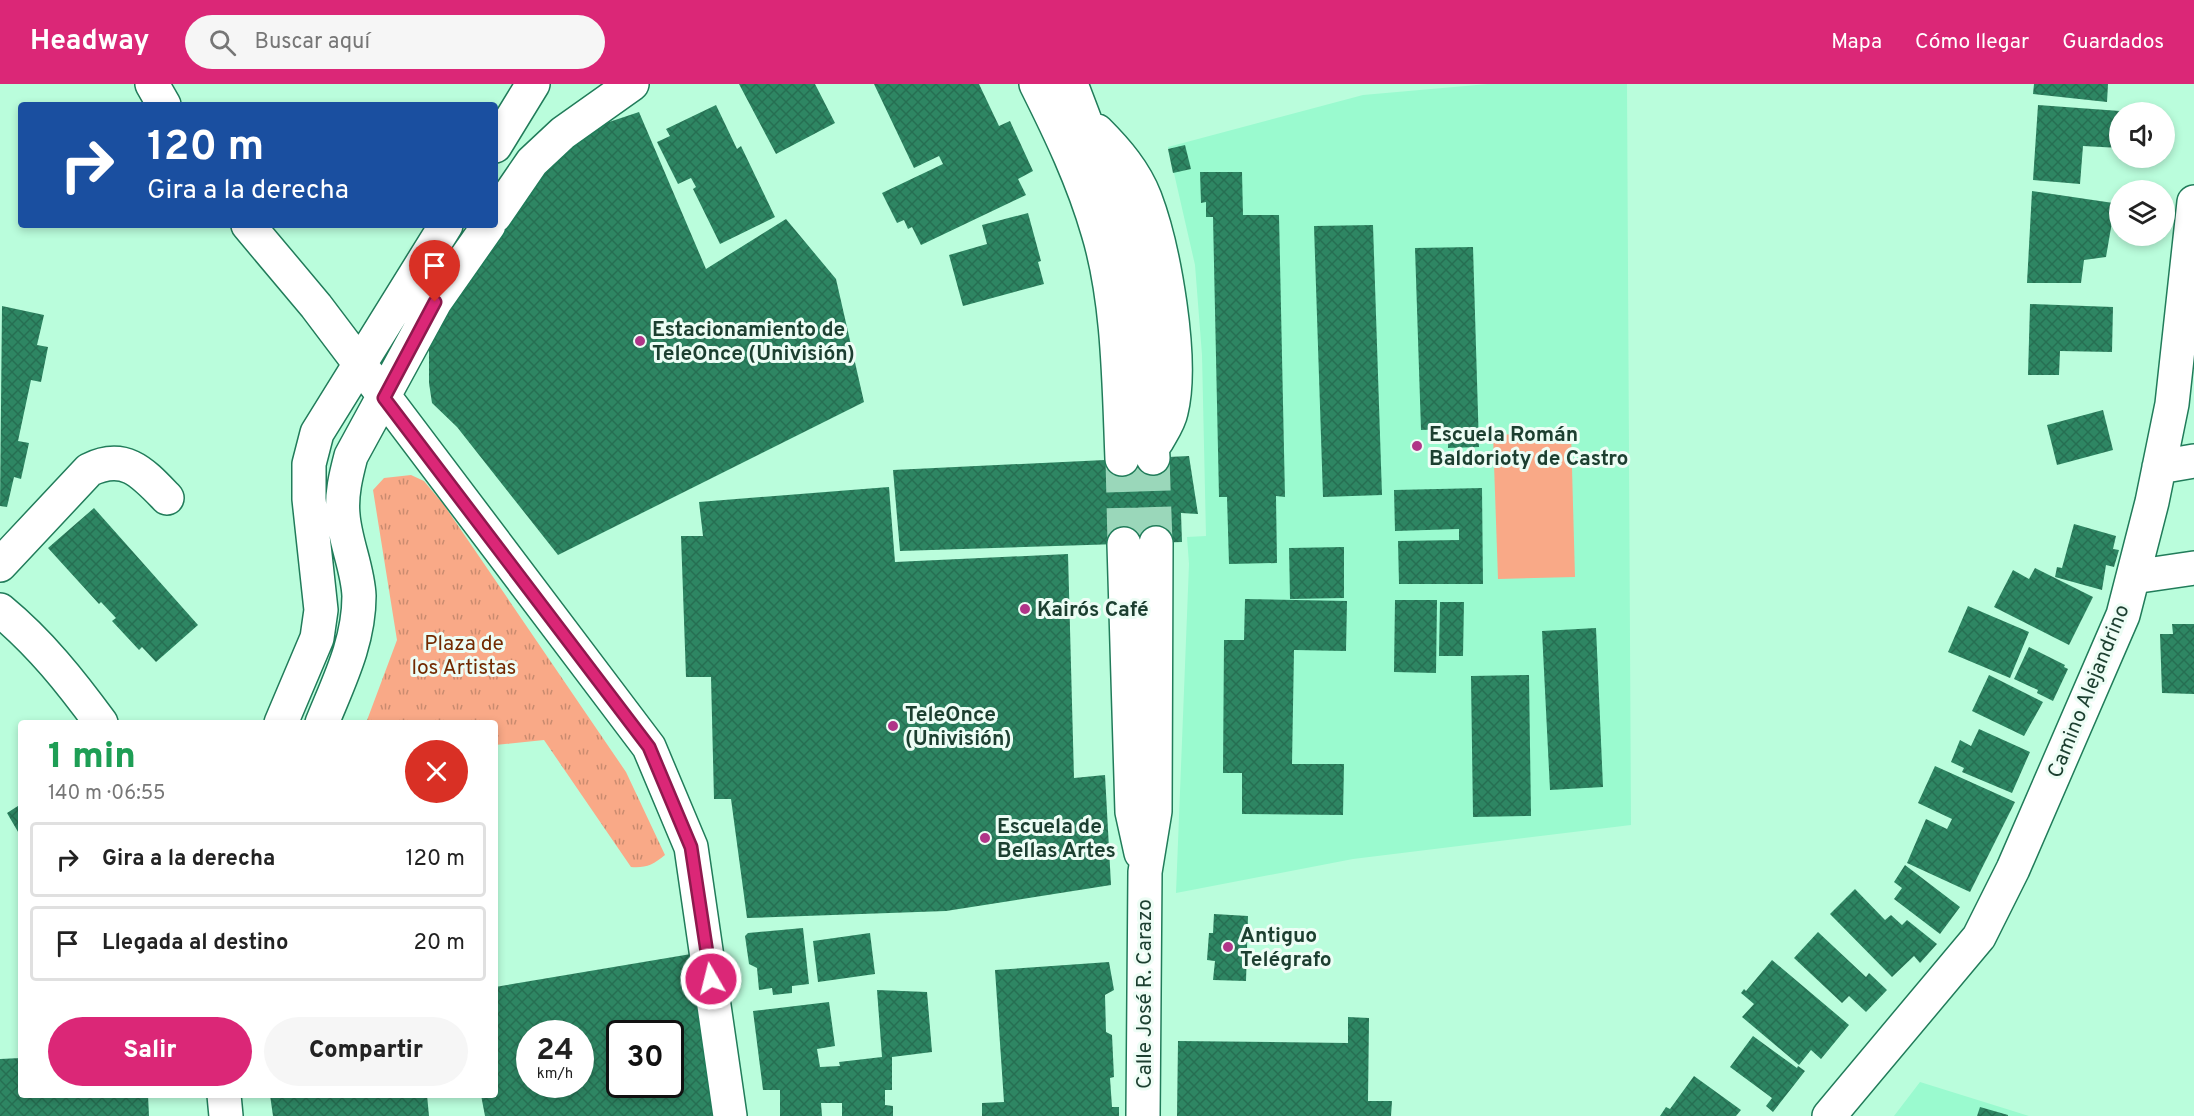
<!DOCTYPE html>
<html lang="es">
<meta charset="utf-8">
<style>
body{margin:0;font-family:Overpass,sans-serif;background:#f6f6f6;color:#222;height:100vh;display:flex;flex-direction:column;font-size:22px;white-space:nowrap}
*{box-sizing:border-box;margin:0}
p{font-size:20px;color:#767676}
.icon{flex:none;width:33px;height:33px;fill:none;stroke:currentColor;stroke-width:2;stroke-linecap:round;stroke-linejoin:round}
.map{position:relative;flex:1;overflow:hidden}
.sheet{position:absolute;left:18px;top:636px;width:480px;height:378px;display:flex;flex-direction:column;background:#fff;border-radius:6px;box-shadow:0 3px 9px #0003}
.sheet>*{flex:none}
.hud{position:absolute;left:18px;top:18px;width:480px;height:126px;border-radius:6px;box-shadow:0 3px 9px #0003;background:#1a4fa0;color:#fff;overflow:hidden}
.tools{position:absolute;left:2109px;top:18px;display:grid;gap:12px}
.tools a{display:grid;place-items:center;width:66px;height:66px;border-radius:50%;background:#fff;box-shadow:0 3px 9px #0003;font-size:30px}
.speed{position:absolute;left:516px;top:936px;display:flex;gap:12px;font-size:30px;font-weight:700;text-align:center}
.speed>*{display:grid;place-content:center;width:78px;height:78px;border-radius:50%;background:#fff;box-shadow:0 3px 9px #0003;line-height:1}
.speed small{font-size:15px;font-weight:400}
.speed .limit{border:3px solid #111;border-radius:9px;background:#fff;color:#111}
.pin{position:absolute;display:grid;place-items:center;width:51px;height:51px;color:#fff;margin:-62px -26px;border-radius:50% 50% 50% 0;rotate:-45deg;box-shadow:0 0 6px #0007}
.pin .icon{rotate:45deg}
.me{position:absolute;width:66px;margin:-33px;rotate:352deg;stroke-linejoin:round;filter:drop-shadow(0 0 4px #0008)}
.turn{display:flex;align-items:center;gap:21px;height:126px;padding:0 30px;font-size:27px}
.turn .icon{width:78px;height:78px;stroke-width:2.5}
.turn b{display:block;font-size:42px;line-height:51px}
.round{display:grid;place-items:center;flex:none;width:63px;height:63px;border-radius:32px;background:#f6f6f6}
.summary{display:flex;align-items:center;justify-content:space-between;height:102px;padding:0 30px}
h1{font-size:36px;font-weight:800;line-height:45px;color:#1e9e55}
.primary-button{display:flex;gap:12px;margin-top:auto;padding:12px 30px}
.primary-button a{flex:1;height:69px;border-radius:36px;background:#db2777;color:#fff;font-size:24px;font-weight:800;line-height:69px;text-align:center}
.primary-button a+a{background:#f6f6f6;color:#222}
ul{padding:0;list-style:none}
li{display:flex;align-items:center;gap:18px;height:75px;margin:0 12px 9px;padding:0 18px;border:3px solid #e0e0e0;border-radius:6px}
li div{flex:1}
li b{display:block;font-size:22px}
li em{font-style:normal}
header{display:flex;align-items:center;gap:36px;box-sizing:border-box;height:84px;padding:0 30px;background:#db2777;color:#fff}
header strong{font-size:28px}
nav{display:flex;gap:33px;margin-inline-start:auto;font-size:21px}
.search{width:420px;height:54px;background:#f6f6f6;display:flex;align-items:center;gap:15px;box-sizing:border-box;padding:0 21px;border-radius:33px;color:#767676;font-size:22px}
.map>svg:first-child{display:block}
</style>
<header>
<strong>Headway</strong>
<div class="search"><svg class="icon" aria-label="search" viewBox="0 0 24 24"><circle cx="10" cy="10" r="6"/><path d="M15 15l6 6"/></svg>Buscar aquí</div>
<nav><a>Mapa</a><a>Cómo llegar</a><a>Guardados</a></nav>
</header>
<div class="map">
<svg width="2194" height="1032" viewBox="0 0 2194 1032">
<defs>
<pattern id="grass-tufts" width="24" height="20" patternUnits="userSpaceOnUse" patternTransform="scale(1.5)"><rect width="24" height="20" fill="#f9a987"/><path d="M3 7l-1-3M5 7V3M7 7l1-3M15 17l-1-3M17 17v-4M19 17l1-3" fill="none" stroke="#c98b6f"/></pattern>
<pattern id="building-cross-hatch" width="8" height="8" patternUnits="userSpaceOnUse" patternTransform="scale(1.5)"><rect width="8" height="8" fill="#2e8663"/><path d="M0 0l8 8M0 8l8-8" fill="none" stroke="#266f52"/></pattern>
</defs>
<rect width="100%" height="100%" fill="#bafddc"/>
<path fill="#9afacf" d="M1488,0h139l4,741 -278,34 -177,34 13,-329 -2,-27 19,-1 -4,-181 -7,-90 -27,-118 195,-52z
M1920,998l109,34h-135z"/>
<path fill="url(#grass-tufts)" d="M411,391l13,6 20,24 182,267 39,83c-12,10 -19,13 -34,12l-87,-127 -49,5v-22h-129l31,-83 -24,-150 11,-12z"/>
<path fill="#f9a987" d="M1571,348l4,145 -77,2 -5,-144z"/>
<path fill="url(#building-cross-hatch)" fill-rule="evenodd" d="M739,0h76l20,39 -59,31z
M874,0h105l20,42 11,-5 23,50 -15,8 8,16 -105,50 -9,-18 -4,2 -4,-9 -7,3 -15,-30 61,-29 -4,-8 -25,12z
M2034,0h74l-1,18 -74,-8z
M716,21l21,44 4,-3 34,71 -55,27 -27,-55 3,-2 -5,-9 -13,6 -21,-42 13,-6 -4,-7z
M2038,21l82,6v37l-37,-2 -3,38 -47,-4z
M639,28l67,157 80,-50 50,60 28,123 -306,153 -101,-128 -25,-24 -3,-20v-53l111,-174 66,-33z
M1185,61l6,24 -18,4 -5,-24z
M1200,88h42l1,43h36l6,282 -9,-1 1,67 -48,1 -2,-67h-8l-6,-280h-7v-15l-5,1z
M2032,107l88,13v19l-8,-1 -6,35 -22,3 -3,23h-54z
M1028,129l13,48 -3,1 6,22 -81,22 -14,-51 38,-11 -5,-19z
M1373,141l9,270 -59,2 -9,-271z
M1473,163l6,200 -31,1v-19l-27,1 -6,-182z
M2030,220l83,3 -1,45 -52,-1 -1,24h-31z
M2,222l42,9 -7,30 11,2 -7,35 -10,-2 -13,61 11,2 -8,36 -7,-2 -7,30 -7,-1z
M2103,326l10,40 -56,15 -10,-40z
M1189,372l9,58 -17,-1 1,29 -282,9 -7,-81z
M889,403l6,75 173,-8 6,224 31,-3 6,110 -165,26 -199,7 -16,-119h-17l-3,-122h-25l-5,-141h22l-4,-34z
M1482,404l1,96h-84l-1,-43 61,-1v-11l-64,2 -1,-41z
M94,424l104,117 -42,37 -14,-15 -3,3 -27,-29 4,-3 -15,-16 -2,2 -51,-56z
M2074,440l42,12 -3,13 6,1 -5,17 -8,-2 -4,25 -47,-13 2,-10 5,1z
M1344,463v51l-54,1 -1,-51z
M2035,484l58,29 -24,48 -75,-38 19,-37 16,9z
M1245,515l102,2 -1,50 -52,-1 -2,114h52l-1,51 -101,-1v-41h-19l1,-133h20z
M1395,516h42l-1,73 -42,-1z
M1440,518h24l-1,54h-24z
M1968,522l61,26 -19,46 -62,-26z
M2172,540h22v70l-32,-1 -2,-59h13z
M1596,544l7,159 -53,3 -8,-159z
M2029,563l36,18 -1,2 4,2 -15,32 -16,-8 1,-3 -24,-11z
M1529,591l2,141 -58,1 -2,-141z
M1989,591l54,27 -19,34 -52,-25z
M1979,645l51,23 -18,41 -50,-21 2,-4 -13,-6 9,-22 11,6z
M1935,682l80,36 -45,90 -63,-29 19,-44 21,10 5,-10 -34,-16z
M21,720v33l-14,-24z
M1905,781l55,42 -20,27 -46,-35 8,-11 -8,-6z
M1855,805l30,31 6,-5 11,10 5,-5 30,24 -17,19 -6,-7 -22,21 -62,-63z
M1214,830l34,2 -2,65 -33,-1 2,-19 -8,-1 2,-27h4z
M803,844l6,56 -17,2v7l-19,2 -1,-7 -13,2 -2,-22 -8,-4 -4,-28 3,-3z
M1818,848l48,45 3,-4 18,17 -21,22 -17,-16 -7,7 -48,-45z
M870,849l5,41 -57,8 -5,-41z
M691,870l25,162h-231l-4,-21h14v-108zM530,950h50v50h-50zM620,950h50v50h-50z
M1772,876l77,65 -28,34 -10,-9 -12,15 -57,-48 12,-13 -13,-11 3,-4 2,2z
M1109,878l5,28 -9,5 1,37 6,3 2,42 -4,1 2,29h7v9h-137v-13l22,-1 -9,-132z
M877,906l50,2 5,60 -40,5v33h-7v15l8,1v10h-51v-13h-21l1,13h-42v-26h-17l-10,-79 76,-9 6,44 -18,3 3,18 20,-1 -1,-4 43,-5z
M1348,933l21,1 -1,83h24l-1,15h-214l1,-75 170,2z
M1753,952l44,32 1,-2 7,5 -32,41 -7,-6 6,-8 -42,-31z
M21,974v37h127l1,21h-149v-57z
M1694,992l47,34 -5,6h-76l6,-9 4,2z
M270,1011h157l2,21h-156z
M1980,1023l28,8v1h-31z"/>
<g fill="none" stroke-linecap="round" stroke-linejoin="round">
<path stroke="#9ad7ba" stroke-width="33" stroke-dasharray="33 16" stroke-linecap="butt" d="M1153,374l3,85
M1122,375l2,85"/>
<g stroke="#217c5a" stroke-width="36">
<path id="minor" d="M152,0l12,21
M1036,0c24,48 47,96 62,148 21,69 21,155 24,227
M1071,0l46,121 26,96 10,157
M1097,47c20,20 38,41 48,67 19,50 39,163 26,214 -2,10 -9,20 -14,29
M495,62l38,-62
M495,132l37,-54 31,-29 69,-49
M248,141l68,81 333,441 42,100 39,269
M2159,383l35,-6
M1124,460l8,268 9,41
M0,481l89,-95c36,-18 54,3 78,28
M2133,493l61,-9
M0,526c40,33 71,72 101,113
M281,639l36,-85 4,-28 -12,-111v-35l8,-31 129,-208
M322,639c17,-42 37,-81 37,-127 -1,-27 -14,-54 -16,-81 -2,-20 3,-40 8,-59l84,-154 54,-77
M224,1011l2,21
M1143,1032l2,-244 10,-61 1,-268
M1829,1032l150,-179 34,-68 110,-254 29,-113 20,-98 22,-202"/>
</g>
<use href="#minor" stroke="#fff" stroke-width="33"/>
</g>
<g fill="none" stroke-linecap="round" stroke-linejoin="round">
<g stroke="#8e194d" stroke-width="15">
<path id="route" d="M435,218l-51,96 265,349 42,100 20,132"/>
</g>
<use href="#route" stroke="#db2777" stroke-width="10"/>
</g>
<g fill="#b03588" stroke="#edfdf5" stroke-width="2">
<circle cx="640" cy="257" r="6"/>
<circle cx="1417" cy="362" r="6"/>
<circle cx="1025" cy="525" r="6"/>
<circle cx="893" cy="642" r="6"/>
<circle cx="985" cy="754" r="6"/>
<circle cx="1228" cy="863" r="6"/>
</g>
<g text-anchor="middle" stroke-width="6" stroke-linejoin="round" paint-order="stroke">
<g font-size="21" font-weight="bold" fill="#1c3f30" stroke="#edfdf5" text-anchor="start">
<text x="652" y="252">Estacionamiento de<tspan x="652" dy="24">TeleOnce (Univisión)</tspan></text>
<text x="1429" y="357">Escuela Román<tspan x="1429" dy="24">Baldorioty de Castro</tspan></text>
<text x="1037" y="532">Kairós Café</text>
<text x="905" y="637">TeleOnce<tspan x="905" dy="24">(Univisión)</tspan></text>
<text x="997" y="749">Escuela de<tspan x="997" dy="24">Bellas Artes</tspan></text>
<text x="1240" y="858">Antiguo<tspan x="1240" dy="24">Telégrafo</tspan></text>
</g>
<g font-size="21" fill="#722a01" stroke="#edfdf5">
<text x="464" y="566">Plaza de<tspan x="464" dy="24">los Artistas</tspan></text>
</g>
<g font-size="21" fill="#1c3f30" stroke="#edfdf5">
<text transform="translate(2088 607) rotate(-68)" y="7">Camino Alejandrino</text>
<text transform="translate(1144 910) rotate(-90)" y="7">Calle José R. Carazo</text>
</g>
</g>
</svg>
<div class="tools">
<a><svg class="icon" aria-label="sound" viewBox="0 0 24 24"><path d="M4 9h4l5-4v14l-5-4H4zM17 9q2 3 0 6"/></svg></a>
<a><svg class="icon" aria-label="layers" viewBox="0 0 24 24"><path d="M12 4l9 5-9 5-9-5zM3 14l9 5 9-5"/></svg></a>
</div>
<div class="speed"><div>24<small>km/h</small></div><div class="limit">30</div></div>
<div class="pin" style="left:435px;top:218px;background:#d93025"><svg class="icon" aria-label="arrive" viewBox="0 0 24 24"><path d="M6 21V4h12l-3 4 3 4H6"/></svg></div>
<svg class="me" style="left:711px;top:895px" viewBox="-20 -20 40 40"><circle r="17" fill="#db2777" stroke="#fff" stroke-width="3"/><path d="M0-11L8 9 0 5-8 9z" fill="#fff"/></svg>
<div class="hud">
<div class="turn"><svg class="icon" aria-label="right" viewBox="0 0 24 24"><path d="M7 20v-9h11M14 6l5 5-5 5"/></svg><div><b>120 m</b>Gira a la derecha</div></div>
</div>
<section class="sheet">
<div class="summary"><div><h1>1 min</h1><p>140 m · 06:55</p></div><a class="round" style="background:#d93025;color:#fff"><svg class="icon" aria-label="close" viewBox="0 0 24 24"><path d="M6 6l12 12M18 6L6 18"/></svg></a></div>
<ul>
<li><svg class="icon" aria-label="right" viewBox="0 0 24 24"><path d="M7 20v-9h11M14 6l5 5-5 5"/></svg><div><b>Gira a la derecha</b></div><em>120 m</em></li>
<li><svg class="icon" aria-label="arrive" viewBox="0 0 24 24"><path d="M6 21V4h12l-3 4 3 4H6"/></svg><div><b>Llegada al destino</b></div><em>20 m</em></li>
</ul>
<div class="primary-button"><a>Salir</a><a>Compartir</a></div>
</section>
</div>
